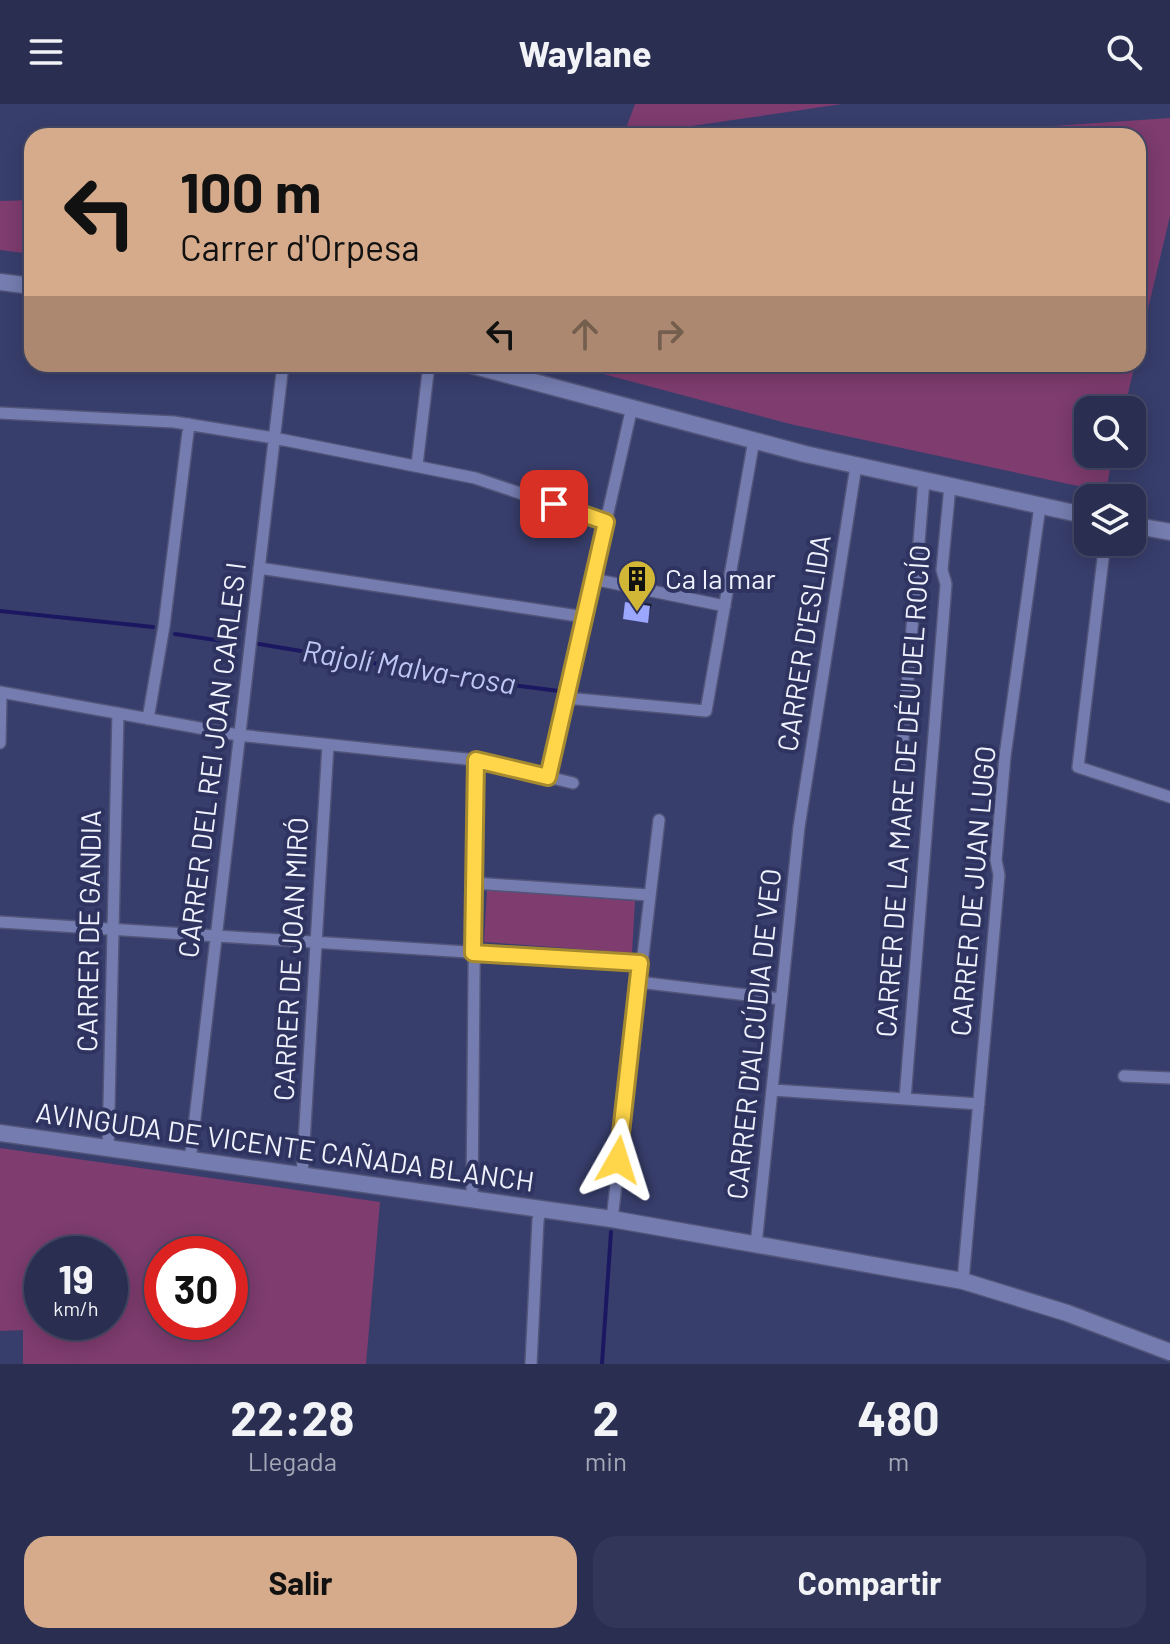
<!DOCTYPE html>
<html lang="es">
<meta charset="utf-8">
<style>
body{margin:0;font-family:Barlow,sans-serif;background:#323658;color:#f1f3f6;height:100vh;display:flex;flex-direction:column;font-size:30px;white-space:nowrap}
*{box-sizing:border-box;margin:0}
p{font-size:26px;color:#a5a8b7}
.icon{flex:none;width:44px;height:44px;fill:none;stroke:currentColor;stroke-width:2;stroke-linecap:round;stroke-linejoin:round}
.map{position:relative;height:1260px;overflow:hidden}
.sheet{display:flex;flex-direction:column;background:#2a2e51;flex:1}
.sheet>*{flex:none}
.guide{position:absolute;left:24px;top:24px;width:1122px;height:244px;border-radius:24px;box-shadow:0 4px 20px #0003,0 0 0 2px #464a68;background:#d6ab8b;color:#111;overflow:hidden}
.fabs{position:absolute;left:1074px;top:292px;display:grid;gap:16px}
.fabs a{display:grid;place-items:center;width:72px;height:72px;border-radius:16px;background:#2a2e51;box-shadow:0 4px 20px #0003,0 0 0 2px #464a68;font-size:40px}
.speed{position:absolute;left:24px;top:1132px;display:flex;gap:16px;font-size:40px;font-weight:700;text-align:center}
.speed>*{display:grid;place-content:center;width:104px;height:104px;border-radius:50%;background:#2a2e51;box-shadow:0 4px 20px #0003,0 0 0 2px #464a68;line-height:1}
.speed small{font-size:20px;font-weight:400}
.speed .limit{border:12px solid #d22;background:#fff;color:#111}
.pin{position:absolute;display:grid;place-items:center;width:68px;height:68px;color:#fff;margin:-34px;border-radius:16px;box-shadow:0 4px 12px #0006}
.me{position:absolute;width:88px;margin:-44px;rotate:6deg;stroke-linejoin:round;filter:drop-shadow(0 0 6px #0008)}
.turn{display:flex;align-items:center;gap:28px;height:168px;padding:0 24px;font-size:36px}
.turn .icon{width:104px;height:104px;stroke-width:2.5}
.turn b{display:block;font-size:56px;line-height:68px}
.lanes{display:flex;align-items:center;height:76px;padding:0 24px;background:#0003;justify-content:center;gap:40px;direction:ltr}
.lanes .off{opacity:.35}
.eta{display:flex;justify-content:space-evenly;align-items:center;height:136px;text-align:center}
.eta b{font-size:48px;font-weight:700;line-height:56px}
.primary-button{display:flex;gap:16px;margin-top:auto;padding:16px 24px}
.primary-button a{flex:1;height:92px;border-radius:24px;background:#d6ab8b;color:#111;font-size:32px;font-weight:700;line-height:92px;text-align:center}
.primary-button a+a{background:#323658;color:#f1f3f6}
header{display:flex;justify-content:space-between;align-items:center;height:104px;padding:0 24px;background:#2a2e51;font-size:36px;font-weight:700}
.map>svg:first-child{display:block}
</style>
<header><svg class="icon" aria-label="menu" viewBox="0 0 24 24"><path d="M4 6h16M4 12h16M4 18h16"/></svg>Waylane<svg class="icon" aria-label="search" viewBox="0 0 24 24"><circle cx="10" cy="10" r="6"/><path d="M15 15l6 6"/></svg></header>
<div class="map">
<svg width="1170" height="1260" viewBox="0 0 1170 1260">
<rect width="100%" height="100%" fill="#383e6c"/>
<path fill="#7e3c6f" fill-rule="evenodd" d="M635,0h207l-219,32z
M1170,14v98l-32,135v-215h-231z
M32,96v54l-32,-4v-49z
M566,260h569l-11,46h-36v44h25l-6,31 -6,6 -311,-67z
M487,786l148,11 -3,52 -148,-11z
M0,1044l380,54 -14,162h-343v-34l-23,1zM110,1150v68h-68v-68zM230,1150v68h-68v-68z"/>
<path fill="#0007" d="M630,496l22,4 -5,17 -20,-18z"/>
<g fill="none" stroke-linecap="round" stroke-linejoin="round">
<path stroke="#1b1861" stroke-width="4" d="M0,507l153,16
M175,530l61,9
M259,540l221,37 79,10
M602,1260l9,-132"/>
</g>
<path fill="#9aa7fc" d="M625,498l25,4 -2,17 -25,-4z"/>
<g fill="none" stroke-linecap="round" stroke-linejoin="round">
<g stroke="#525579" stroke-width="14">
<path id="street" d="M0,309l174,9 100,16 201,40 131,44
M417,361l12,-101
M1105,438l-27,225 92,30
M259,464l326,49
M593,475l132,27
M0,588l238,43 238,25 97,23
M566,594l140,13 48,-271
M148,615l16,-93 25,-202
M0,639l1,-50
M901,659l23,-282
M548,673l84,-370
M474,779l175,12
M0,818l640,41
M638,878l143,17
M1124,972l46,2
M773,986l206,14
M905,995l41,-515 -4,-14 8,-84
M108,1046l10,-437
M190,1057l93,-797
M302,1072l26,-431
M472,1095l4,-439
M612,1115l47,-399
M756,1141l43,-418 57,-361
M963,1177l36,-406 -3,-15 9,-104 35,-250
M531,1260l7,-144 3,-11"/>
</g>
<g stroke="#525579" stroke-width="19">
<path id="secondary" d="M0,178l32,4
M467,260l338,90 283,62
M1132,421l38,7
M0,1029l612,86 351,62 104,32 103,39"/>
</g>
<use href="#street" stroke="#757db0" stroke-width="11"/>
<use href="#secondary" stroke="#757db0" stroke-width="16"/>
</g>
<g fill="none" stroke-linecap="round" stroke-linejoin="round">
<g stroke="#a68a30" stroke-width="20">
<path id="route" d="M554,400l52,18 -58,255 -72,-17 -3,193 167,10 -22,197"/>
</g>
<use href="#route" stroke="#ffd54a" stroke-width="14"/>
</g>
<defs>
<g id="building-pin" transform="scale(2)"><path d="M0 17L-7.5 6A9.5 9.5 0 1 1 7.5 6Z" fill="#d2b635" stroke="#2e3360"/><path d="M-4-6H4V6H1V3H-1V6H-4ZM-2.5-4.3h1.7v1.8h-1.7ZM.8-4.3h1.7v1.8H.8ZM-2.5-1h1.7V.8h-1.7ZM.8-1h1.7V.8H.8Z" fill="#111"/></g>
</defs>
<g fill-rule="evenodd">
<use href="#building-pin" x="637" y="475"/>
</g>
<g text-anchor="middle" stroke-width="8" stroke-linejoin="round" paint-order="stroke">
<g font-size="28" fill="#f0f2fe" stroke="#2e3360" text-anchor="start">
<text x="665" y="485">Ca la mar</text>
</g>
<g font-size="28" fill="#f0f2fe" stroke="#2e3360">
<text transform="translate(804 539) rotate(-81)" y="10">CARRER D'ESLIDA</text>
<text transform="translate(212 656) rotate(-83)" y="10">CARRER DEL REI JOAN CARLES I</text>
<text transform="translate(903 687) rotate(-86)" y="10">CARRER DE LA MARE DE DÉU DEL ROCÍO</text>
<text transform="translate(973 787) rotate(-85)" y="10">CARRER DE JUAN LUGO</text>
<text transform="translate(89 827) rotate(-89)" y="10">CARRER DE GANDIA</text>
<text transform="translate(291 855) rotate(-87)" y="10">CARRER DE JOAN MIRÓ</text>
<text transform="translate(754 930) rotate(-84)" y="10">CARRER D'ALCÚDIA DE VEO</text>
<text transform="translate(285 1043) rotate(8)" y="10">AVINGUDA DE VICENTE CAÑADA BLANCH</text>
</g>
<g font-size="30" font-style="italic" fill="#bec6f2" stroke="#2e3360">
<text transform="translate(409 564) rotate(9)" y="10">Rajolí Malva-rosa</text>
</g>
</g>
</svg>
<div class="fabs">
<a><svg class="icon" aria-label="search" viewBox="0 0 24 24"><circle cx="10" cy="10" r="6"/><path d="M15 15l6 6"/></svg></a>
<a><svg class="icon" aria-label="layers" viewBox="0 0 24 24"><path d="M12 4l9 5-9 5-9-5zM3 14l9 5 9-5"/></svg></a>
</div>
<div class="speed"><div>19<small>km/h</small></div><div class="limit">30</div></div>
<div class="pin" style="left:554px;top:400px;background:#d93025"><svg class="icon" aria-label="arrive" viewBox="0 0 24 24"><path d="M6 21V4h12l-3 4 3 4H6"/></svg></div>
<svg class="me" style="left:618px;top:1056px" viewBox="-20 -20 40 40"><path d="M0-17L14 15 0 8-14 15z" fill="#ffd54a" stroke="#fff" stroke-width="4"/></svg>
<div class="guide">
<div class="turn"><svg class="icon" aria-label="left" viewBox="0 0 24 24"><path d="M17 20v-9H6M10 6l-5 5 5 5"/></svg><div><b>100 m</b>Carrer d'Orpesa</div></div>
<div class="lanes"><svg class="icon" aria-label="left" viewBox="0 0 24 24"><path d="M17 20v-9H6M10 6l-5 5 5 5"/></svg><svg class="icon off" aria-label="ahead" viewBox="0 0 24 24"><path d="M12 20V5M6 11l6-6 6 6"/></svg><svg class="icon off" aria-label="right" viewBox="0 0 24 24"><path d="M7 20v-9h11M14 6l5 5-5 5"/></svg></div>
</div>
</div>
<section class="sheet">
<div class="eta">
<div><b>22:28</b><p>Llegada</p></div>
<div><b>2</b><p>min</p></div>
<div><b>480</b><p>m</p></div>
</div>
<div class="primary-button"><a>Salir</a><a>Compartir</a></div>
</section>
